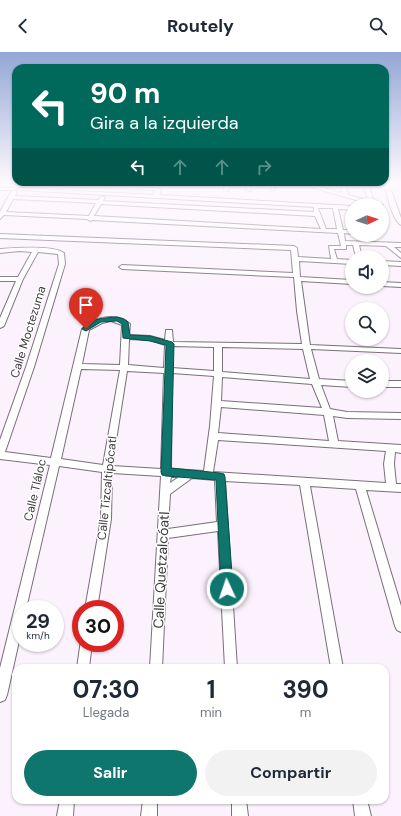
<!DOCTYPE html>
<html lang="es">
<meta charset="utf-8">
<style>
body{margin:0;font-family:"DM Sans",sans-serif;background:#f2f2f3;color:#1f2937;height:100vh;display:flex;flex-direction:column;font-size:15px;white-space:nowrap}
*{box-sizing:border-box;margin:0}
p{font-size:13px;color:#747a83}
.icon{flex:none;width:22px;height:22px;fill:none;stroke:currentColor;stroke-width:2;stroke-linecap:round;stroke-linejoin:round}
.map{position:relative;flex:1;overflow:hidden}
.sheet{position:absolute;left:12px;top:612px;width:377px;height:140px;display:flex;flex-direction:column;background:#fff;border-radius:12px;box-shadow:0 1px 3px #0004}
.sheet>*{flex:none}
.banner{position:absolute;left:12px;top:12px;width:377px;height:122px;border-radius:12px;box-shadow:0 1px 3px #0004;background:#00695c;color:#fff;overflow:hidden}
.needle{width:26px;rotate:86deg}
.fabs{position:absolute;left:345px;top:146px;display:grid;gap:8px}
.fabs a{display:grid;place-items:center;width:44px;height:44px;border-radius:50%;background:#fff;box-shadow:0 1px 3px #0004;font-size:20px}
.speed{position:absolute;left:12px;top:548px;display:flex;gap:8px;font-size:20px;font-weight:700;text-align:center}
.speed>*{display:grid;place-content:center;width:52px;height:52px;border-radius:50%;background:#fff;box-shadow:0 1px 3px #0004;line-height:1}
.speed small{font-size:10px;font-weight:400}
.speed .limit{border:6px solid #d22;background:#fff;color:#111}
.pin{position:absolute;display:grid;place-items:center;width:34px;height:34px;color:#fff;margin:-41px -17px;border-radius:50% 50% 50% 0;rotate:-45deg;box-shadow:0 0 4px #0007}
.pin .icon{rotate:45deg}
.me{position:absolute;width:44px;margin:-22px;rotate:357deg;stroke-linejoin:round;filter:drop-shadow(0 0 3px #0008)}
.turn{display:flex;align-items:center;gap:14px;height:84px;padding:0 12px;font-size:18px}
.turn .icon{width:52px;height:52px;stroke-width:2.5}
.turn b{display:block;font-size:28px;line-height:34px}
.lanes{display:flex;align-items:center;height:38px;padding:0 12px;background:#0003;justify-content:center;gap:20px;direction:ltr}
.lanes .off{opacity:.35}
.eta{display:flex;justify-content:space-evenly;align-items:center;height:68px;text-align:center}
.eta b{font-size:24px;font-weight:700;line-height:28px}
.button{display:flex;gap:8px;margin-top:auto;padding:8px 12px}
.button a{flex:1;height:46px;border-radius:24px;background:#0f766e;color:#fff;font-size:16px;font-weight:700;line-height:46px;text-align:center}
.button a+a{background:#f2f2f3;color:#1f2937}
header{display:flex;justify-content:space-between;align-items:center;height:52px;padding:0 12px;background:#fff;font-size:18px;font-weight:700}
.map>svg:first-child{display:block}
</style>
<header><svg class="icon" aria-label="back" viewBox="0 0 24 24"><path d="M15 5l-7 7 7 7"/></svg>Routely<svg class="icon" aria-label="search" viewBox="0 0 24 24"><circle cx="10" cy="10" r="6"/><path d="M15 15l6 6"/></svg></header>
<div class="map">
<svg width="401" height="764" viewBox="0 0 401 764">
<rect width="100%" height="100%" fill="#fcf2fd"/>
<g fill="none" stroke-linecap="round" stroke-linejoin="round">
<g stroke="#7a6e7b" stroke-width="2">
<path id="minor" d="M225,132h4v7l-5,-1z
M247,132h4v7l-5,-1z
M271,132h4v6h-4z
M300,132h8l35,9 -2,-9h5l2,11 20,5 -5,-16h5l6,18 9,3 -13,-1z
M384,132h5l12,34v7c-9,-5 -14,-31 -17,-41z
M67,133l90,3 4,2 -2,5 193,11v4l-14,-1 5,21h9v4l-8,-1 1,8 56,2v4h-7l7,6v5l-15,-12 -27,-1 3,12h-6l-3,-12h-7v4h-12l3,10 15,1v4l-53,-3 1,16 52,3v4l-51,-3 9,64 91,4v4l-90,-4 8,30 33,2v6l-31,-2 9,24 17,3 54,1v6l-54,-1 -14,-2 5,25 63,4v8l-6,-1 -1,12 2,20h5v8l-35,-2 35,116v26l-4,-2 -2,-4 -39,-137 -46,-3 33,182h-12l-31,-183 -75,-4 12,187h-12l-7,-137 -50,7 -6,130h-12l11,-192 -49,-3 -1,46 -14,90h-12l16,-90 1,-47 -43,-6 -33,143h-5v23l-14,63 -2,5 -5,2v-34l50,-203 -50,-6v-19l26,-73 33,-103 -1,-10 -20,-2 -15,27 -19,47 -4,2v-10l16,-37h-16v-4h18l14,-25 -13,-1 -19,2v-4c14,-1 53,-4 64,4l1,11 -31,103 -29,85 46,6 31,-129c11,-12 35,-17 48,-5l-1,11 21,1 15,4 1,-10h6l1,12 129,2 -5,-33 -3,-34 -172,-8 -3,-2 3,-2 171,8 -2,-23 -291,-12v-4l294,12 3,2 1,9 33,2 -2,-13h12l-3,-13 -246,-13 -2,1 -3,-2 -83,-4 -4,4v-7l11,-20 3,-2h-14v-2h16v1l-2,1 3,2 -2,4 83,4 4,-4 3,2 -2,3 211,11v-5l-294,-17 -2,-1 2,-1 134,7 1,-5 -90,-3v-1zM13,147l83,4 -7,13 -83,-4zM101,152l214,12 6,13 -227,-13zM318,156h15l4,21h-11zM111,269l11,4 -2,40 -38,-1 7,-34 13,-7zM129,287l21,1 15,5 -1,23 -36,-3zM172,294l42,1v24l-42,-3zM222,295l81,2 7,30 -88,-7zM81,317l39,1 -17,95 -42,-6zM127,319l37,2 -3,96 -49,-3zM172,321l42,3 -4,50 -6,45 -33,-2zM222,325l90,7 10,24 -101,-7zM221,355l103,8 5,26 -111,-8zM218,388l168,11 -2,13 2,19 -173,-11zM171,425h8l-9,6zM192,426l23,2 2,42 -49,7 2,-35z
M382,209l19,1v4l-19,-1z
M382,230l19,1v4l-19,-1z
M382,329h19v6h-19z
M81,588v3h11l-3,25h-12z
M60,748h14l-1,16h-16z
M143,748h14v16h-16z
M232,748h14l2,16h-16z
M353,748h14l4,16h-16z"/>
</g>
<use href="#minor" fill="#fff" fill-rule="evenodd"/>
</g>
<linearGradient id="sky" x2="0" y2="1"><stop stop-color="#93a6d6"/><stop offset="0.55" stop-color="#fef9fe"/><stop offset="1" stop-color="#fef9fe" stop-opacity="0"/></linearGradient>
<rect width="401" height="239" fill="url(#sky)"/>
<path fill="#0f766e" stroke="#0a4d48" d="M117,265l7,2 4,3 2,13 20,1 22,6 2,2 -3,124 49,5 4,1 1,3 8,112 -2,4 -4,2 -4,-2 -2,-4 -5,-109 -50,-4 -4,-1 -1,-3 5,-127 -16,-4 -27,-3 -1,-14 -5,-3 -16,1 -15,9 -4,-2c9,-11 22,-11 35,-12z"/>
<g text-anchor="middle" stroke-width="3" stroke-linejoin="round" paint-order="stroke">
<g font-size="12" fill="#3f3a40" stroke="#fff">
<text transform="translate(28 280) rotate(-73)" y="4">Calle Moctezuma</text>
<text transform="translate(107 436) rotate(-84)" y="4">Calle Tizcaltipócatl</text>
<text transform="translate(35 438) rotate(-77)" y="4">Calle Tláloc</text>
</g>
<g font-size="14" fill="#3f3a40" stroke="#fff">
<text transform="translate(161 518) rotate(-87)" y="5">Calle Quetzalcóatl</text>
</g>
</g>
</svg>
<div class="fabs">
<a><svg class="needle" viewBox="-14 -14 28 28"><path d="M0-13l5 13h-10z" fill="#e53935"/><path d="M0 13l5-13h-10z" fill="#747a83"/></svg></a>
<a><svg class="icon" aria-label="sound" viewBox="0 0 24 24"><path d="M4 9h4l5-4v14l-5-4H4zM17 9q2 3 0 6"/></svg></a>
<a><svg class="icon" aria-label="search" viewBox="0 0 24 24"><circle cx="10" cy="10" r="6"/><path d="M15 15l6 6"/></svg></a>
<a><svg class="icon" aria-label="layers" viewBox="0 0 24 24"><path d="M12 4l9 5-9 5-9-5zM3 14l9 5 9-5"/></svg></a>
</div>
<div class="speed"><div>29<small>km/h</small></div><div class="limit">30</div></div>
<div class="pin" style="left:86px;top:277px;background:#d93025"><svg class="icon" aria-label="arrive" viewBox="0 0 24 24"><path d="M6 21V4h12l-3 4 3 4H6"/></svg></div>
<svg class="me" style="left:227px;top:537px" viewBox="-20 -20 40 40"><circle r="17" fill="#0f766e" stroke="#fff" stroke-width="3"/><path d="M0-11L8 9 0 5-8 9z" fill="#fff"/></svg>
<div class="banner">
<div class="turn"><svg class="icon" aria-label="left" viewBox="0 0 24 24"><path d="M17 20v-9H6M10 6l-5 5 5 5"/></svg><div><b>90 m</b>Gira a la izquierda</div></div>
<div class="lanes"><svg class="icon" aria-label="left" viewBox="0 0 24 24"><path d="M17 20v-9H6M10 6l-5 5 5 5"/></svg><svg class="icon off" aria-label="ahead" viewBox="0 0 24 24"><path d="M12 20V5M6 11l6-6 6 6"/></svg><svg class="icon off" aria-label="ahead" viewBox="0 0 24 24"><path d="M12 20V5M6 11l6-6 6 6"/></svg><svg class="icon off" aria-label="right" viewBox="0 0 24 24"><path d="M7 20v-9h11M14 6l5 5-5 5"/></svg></div>
</div>
<section class="sheet">
<div class="eta">
<div><b>07:30</b><p>Llegada</p></div>
<div><b>1</b><p>min</p></div>
<div><b>390</b><p>m</p></div>
</div>
<div class="button"><a>Salir</a><a>Compartir</a></div>
</section>
</div>
